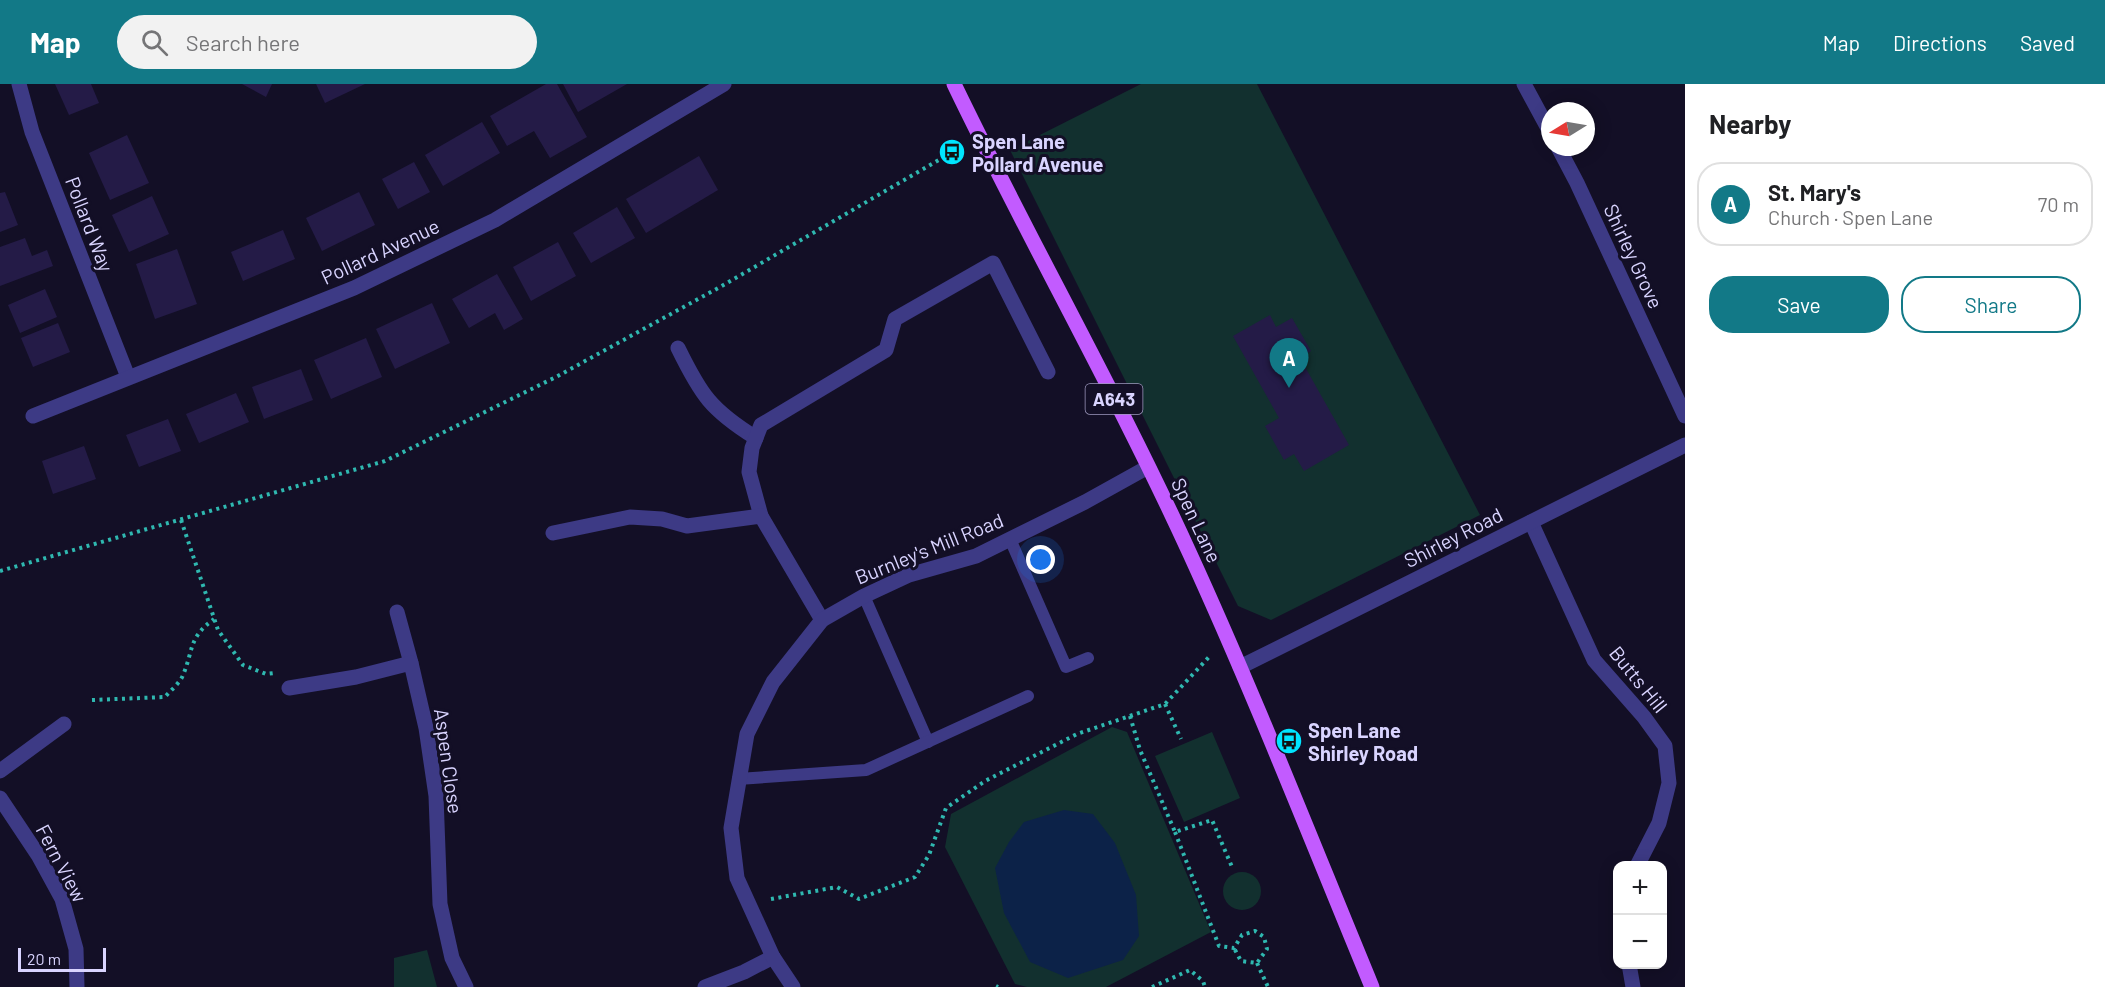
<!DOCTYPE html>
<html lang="en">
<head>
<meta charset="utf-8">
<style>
	body { margin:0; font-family:Barlow,sans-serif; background:#f2f2f2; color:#202124 }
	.controls { position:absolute; right:18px; bottom:18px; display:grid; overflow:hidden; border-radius:12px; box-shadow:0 3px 15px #0003 }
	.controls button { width:54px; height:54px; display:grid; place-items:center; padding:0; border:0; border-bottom:2px solid #e0e0e0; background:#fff; color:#202124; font:30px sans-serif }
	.compass { position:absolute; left:1541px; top:18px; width:54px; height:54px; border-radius:50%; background:#fff; box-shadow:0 3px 15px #0003; rotate:259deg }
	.scale { position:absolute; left:18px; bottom:15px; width:88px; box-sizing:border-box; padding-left:6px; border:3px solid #d9d4ff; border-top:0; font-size:16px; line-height:21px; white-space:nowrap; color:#d9d4ff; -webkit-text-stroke:4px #130f26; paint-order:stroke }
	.you { position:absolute; left:1041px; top:476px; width:21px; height:21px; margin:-15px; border:4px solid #fff; border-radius:50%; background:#1a73e8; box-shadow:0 0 0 9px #1a73e833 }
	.badge { display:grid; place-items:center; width:39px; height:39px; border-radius:50%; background:#127987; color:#fff; font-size:20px; font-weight:700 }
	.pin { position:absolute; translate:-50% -50px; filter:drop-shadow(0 2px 3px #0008) }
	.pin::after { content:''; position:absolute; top:32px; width:21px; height:18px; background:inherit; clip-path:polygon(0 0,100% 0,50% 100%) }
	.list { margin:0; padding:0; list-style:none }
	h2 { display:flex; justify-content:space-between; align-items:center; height:78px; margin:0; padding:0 24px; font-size:26px }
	h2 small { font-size:20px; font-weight:400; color:#757577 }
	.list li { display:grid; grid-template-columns:39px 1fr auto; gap:18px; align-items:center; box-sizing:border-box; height:84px; margin:0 12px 12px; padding:0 12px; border:2px solid #e0e0e0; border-radius:24px }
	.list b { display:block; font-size:22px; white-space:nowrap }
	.list p { margin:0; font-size:20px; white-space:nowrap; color:#757577 }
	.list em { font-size:20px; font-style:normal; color:#757577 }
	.actions { display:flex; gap:12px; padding:18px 24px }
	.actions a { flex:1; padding:14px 0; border:2px solid #127987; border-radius:24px; text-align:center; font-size:21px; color:#127987 }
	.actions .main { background:#127987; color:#fff }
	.icon { flex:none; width:33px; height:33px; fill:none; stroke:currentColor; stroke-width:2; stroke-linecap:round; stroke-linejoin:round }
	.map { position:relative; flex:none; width:1685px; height:903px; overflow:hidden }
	header { display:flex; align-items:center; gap:36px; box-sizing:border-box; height:84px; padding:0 30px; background:#127987; color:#fff }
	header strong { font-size:28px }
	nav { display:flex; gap:33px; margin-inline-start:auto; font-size:21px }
	.search { width:420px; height:54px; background:#f2f2f2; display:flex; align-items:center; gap:15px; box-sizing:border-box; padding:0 21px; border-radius:33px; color:#757577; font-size:22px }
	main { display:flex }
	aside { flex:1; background:#fff }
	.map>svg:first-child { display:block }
	.green { fill:#12302f }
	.water { fill:#0c2248 }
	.building { fill:#241b47 }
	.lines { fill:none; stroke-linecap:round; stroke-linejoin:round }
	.path { stroke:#2fb8b0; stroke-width:4; stroke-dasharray:3 4.5; stroke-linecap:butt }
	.lane { stroke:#3d3a85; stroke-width:12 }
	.street { stroke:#3d3a85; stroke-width:15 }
	.primary { stroke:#c25bff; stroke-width:15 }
	.labels { text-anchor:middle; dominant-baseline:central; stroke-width:6; stroke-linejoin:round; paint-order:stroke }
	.shield { fill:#130f26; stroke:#9e99be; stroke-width:1.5 }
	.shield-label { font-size:18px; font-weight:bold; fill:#d9d4ff }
	.poi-label { font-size:20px; font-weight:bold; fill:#d9d4ff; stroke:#130f26; text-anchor:start }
	.street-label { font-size:20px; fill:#d9d4ff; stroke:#130f26 }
</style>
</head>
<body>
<header>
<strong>Map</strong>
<div class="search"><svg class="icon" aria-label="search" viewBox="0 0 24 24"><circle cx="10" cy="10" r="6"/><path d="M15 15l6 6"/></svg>Search here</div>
<nav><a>Map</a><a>Directions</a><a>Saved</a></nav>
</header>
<main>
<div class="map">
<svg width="1685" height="903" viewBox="0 0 1685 903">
	<rect width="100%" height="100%" fill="#130f26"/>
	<!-- green -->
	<g class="green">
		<path d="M1141 0H1257L1480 431 1271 536 1238 522 1010 66Z"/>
		<path d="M1112 643 1127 648 1211 848 1106 903H1027L1015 900 945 763 951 730Z"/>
		<path d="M1212 648 1240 714 1184 738 1155 672Z"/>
		<circle cx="1242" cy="807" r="19"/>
		<path d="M427 866 437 903H394V874Z"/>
	</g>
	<!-- water -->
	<path class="water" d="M1064 726 1093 730 1115 759 1136 811 1139 852 1123 876 1068 894 1030 878 1004 829 995 784 1009 758 1024 738Z"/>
	<!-- building -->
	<g class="building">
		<path d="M55 0H91L99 19 69 31Z"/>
		<path d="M242 0H272L266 13Z"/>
		<path d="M316 0H365L325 19Z"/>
		<path d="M546 0H557L587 53 550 74 534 47 507 62 490 32Z"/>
		<path d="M563 0H627L578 28Z"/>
		<path d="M482 38 500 69 443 102 425 71Z"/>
		<path d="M127 51 149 99 110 116 89 69Z"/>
		<path d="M699 72 718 106 646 149 626 115Z"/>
		<path d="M414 78 430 108 398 125 382 95Z"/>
		<path d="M5 108 18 141 0 148V109Z"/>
		<path d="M359 108 375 141 322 167 306 134Z"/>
		<path d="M152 112 169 150 129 168 112 131Z"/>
		<path d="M617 123 635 154 591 179 573 149Z"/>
		<path d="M283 146 295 175 243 197 231 168Z"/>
		<path d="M25 154 32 172 47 166 53 182 0 202V163Z"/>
		<path d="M558 158 576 192 531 217 513 183Z"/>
		<path d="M177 165 197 220 155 235 136 180Z"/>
		<path d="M497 190 523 235 504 246 495 229 469 244 452 215Z"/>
		<path d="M45 205 57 233 20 249 8 221Z"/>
		<path d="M432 219 450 259 395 285 376 245Z"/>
		<path d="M1270 231 1276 243 1292 234 1311 267 1300 274 1349 361 1304 387 1294 370 1284 376 1265 342 1279 334 1233 252Z"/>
		<path d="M58 239 70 268 33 283 21 254Z"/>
		<path d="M366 254 382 293 331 315 314 276Z"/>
		<path d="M301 285 313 316 264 335 252 303Z"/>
		<path d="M236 309 249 338 199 359 186 330Z"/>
		<path d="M168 335 181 367 139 383 126 351Z"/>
		<path d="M84 362 96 395 53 410 42 377Z"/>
	</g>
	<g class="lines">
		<!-- path -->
		<g class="path">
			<path d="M181 436 218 546 243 581 266 590 274 589"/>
			<path d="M0 487 385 377 556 293 720 203 961 63"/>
			<path d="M92 616 165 613C170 607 180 599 183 591 194 565 188 554 214 535"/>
			<path d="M1165 620 1181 655"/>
			<path d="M1130 632 1140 666 1175 748 1212 736 1232 783"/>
			<path d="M1175 748 1219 862 1234 864 1242 851 1255 847 1264 853 1267 865 1257 879 1241 877 1234 864"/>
			<path d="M771 815 837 803 859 815 915 793 929 771 946 724 985 697 1077 650 1165 620 1210 572"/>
			<path d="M1257 879 1268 903"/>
			<path d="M996 902 998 903"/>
			<path d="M1152 903 1190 886 1203 897 1205 903"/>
		</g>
		<!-- lane -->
		<g class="lane">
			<path d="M1010 455 1066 583 1088 574"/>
			<path d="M864 512 928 658"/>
			<path d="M738 695 866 686 1028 612"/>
		</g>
		<!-- street -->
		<g class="street">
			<path d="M19 0 32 48 128 293"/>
			<path d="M1524 0 1550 48"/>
			<path d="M1558 63 1577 99 1685 332"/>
			<path d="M678 264C701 311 711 326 756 354"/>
			<path d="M33 332 354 204 495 136 724 0"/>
			<path d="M761 432 749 388 752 364 761 341 886 266 895 235 993 179 1048 288"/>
			<path d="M1531 438 1594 576 1644 633 1665 662 1669 699 1659 739 1637 782"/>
			<path d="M553 449 630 433 662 435 687 442 761 432 822 536"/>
			<path d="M397 528 411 579"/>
			<path d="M1240 583 1685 361"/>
			<path d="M289 604 356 593 411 579 426 644 436 712 440 820 452 874 466 903"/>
			<path d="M0 687 64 640"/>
			<path d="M0 714 38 771 62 815 76 865 77 903"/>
			<path d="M1629 880 1633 903"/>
			<path d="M705 903 744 888 773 873"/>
			<path d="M793 903 773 873 737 794 731 744 747 650 773 598 822 536 864 512 909 491 976 472 1085 418 1148 383"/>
		</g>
		<!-- primary -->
		<path class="primary" d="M954 0C1030 158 1117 310 1190 470 1255 612 1312 758 1372 903"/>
	</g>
	<!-- icons -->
	<defs>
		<symbol id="bus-disc" viewBox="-11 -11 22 22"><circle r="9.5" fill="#00e5ff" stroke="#130f26"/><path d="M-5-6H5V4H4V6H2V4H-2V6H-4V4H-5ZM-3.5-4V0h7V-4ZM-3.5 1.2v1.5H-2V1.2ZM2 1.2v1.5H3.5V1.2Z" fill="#111"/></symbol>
	</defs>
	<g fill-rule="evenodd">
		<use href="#bus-disc" x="937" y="53" width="30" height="30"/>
		<use href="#bus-disc" x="1274" y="642" width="30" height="30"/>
	</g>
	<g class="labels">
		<!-- shield labels -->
		<rect class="shield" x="1085.5" y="300" width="57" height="30" rx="4.5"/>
		<g class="shield-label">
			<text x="1114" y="315">A643</text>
		</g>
		<!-- poi labels -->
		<g class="poi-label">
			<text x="972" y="57">Spen Lane<tspan x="972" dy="23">Pollard Avenue</tspan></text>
			<text x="1308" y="646">Spen Lane<tspan x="1308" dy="23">Shirley Road</tspan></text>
		</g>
		<!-- street labels -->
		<g class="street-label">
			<text transform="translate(90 140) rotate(69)">Pollard Way</text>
			<text transform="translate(380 167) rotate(-25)">Pollard Avenue</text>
			<text transform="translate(1634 172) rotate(65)">Shirley Grove</text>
			<text transform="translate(1197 436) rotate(65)">Spen Lane</text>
			<text transform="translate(1453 453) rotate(-27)">Shirley Road</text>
			<text transform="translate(929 464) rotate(-22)">Burnley's Mill Road</text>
			<text transform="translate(1639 595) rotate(51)">Butts Hill</text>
			<text transform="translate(449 677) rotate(82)">Aspen Close</text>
			<text transform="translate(62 779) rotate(62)">Fern View</text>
		</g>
	</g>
</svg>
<div class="controls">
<button>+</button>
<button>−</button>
</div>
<svg class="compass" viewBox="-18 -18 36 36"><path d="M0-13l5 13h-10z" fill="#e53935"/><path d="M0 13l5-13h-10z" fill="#757577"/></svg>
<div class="scale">20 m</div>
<div class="you"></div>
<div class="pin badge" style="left:1289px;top:304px">A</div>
</div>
<aside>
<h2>Nearby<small></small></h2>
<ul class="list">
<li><span class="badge">A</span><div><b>St. Mary's</b><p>Church · Spen Lane</p></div><em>70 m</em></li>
</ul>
<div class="actions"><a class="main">Save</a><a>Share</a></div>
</aside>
</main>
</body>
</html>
